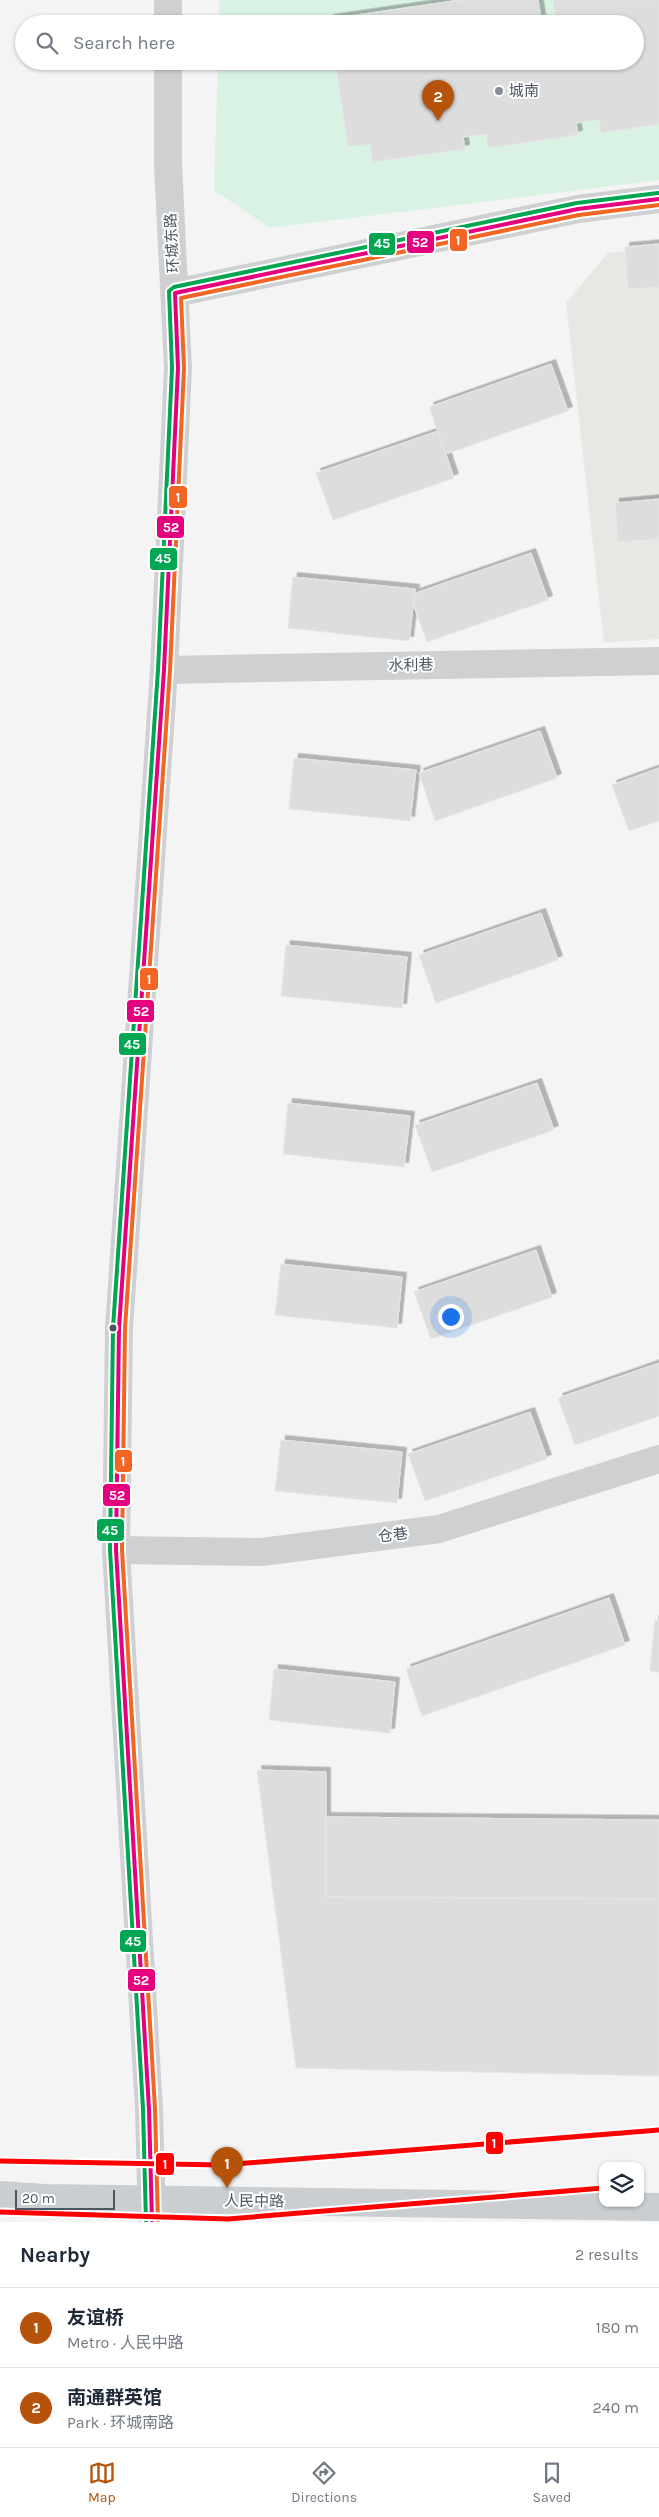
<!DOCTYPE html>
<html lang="en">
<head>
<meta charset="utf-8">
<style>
	body { margin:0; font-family:Karla,"Noto Sans SC",sans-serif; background:#f6f6f7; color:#1f2937 }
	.controls { position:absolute; right:15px; bottom:15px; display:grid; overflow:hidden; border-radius:10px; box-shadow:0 1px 4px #0004 }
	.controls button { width:45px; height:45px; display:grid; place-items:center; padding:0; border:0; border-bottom:1px solid #e0e1e3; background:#fff; color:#1f2937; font:25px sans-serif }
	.scale { position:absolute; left:15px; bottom:12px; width:100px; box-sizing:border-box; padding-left:5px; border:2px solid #4a5661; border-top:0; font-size:14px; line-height:18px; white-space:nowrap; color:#4a5661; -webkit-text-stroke:4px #fff; paint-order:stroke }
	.you { position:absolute; left:450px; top:1316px; width:18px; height:18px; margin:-12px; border:4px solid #fff; border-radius:50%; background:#1a73e8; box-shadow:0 0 0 8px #1a73e833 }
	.badge { display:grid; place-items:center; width:32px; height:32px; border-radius:50%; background:#b45309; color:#fff; font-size:16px; font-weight:700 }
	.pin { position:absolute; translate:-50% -41px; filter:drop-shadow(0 1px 2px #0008) }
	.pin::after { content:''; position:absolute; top:26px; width:18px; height:15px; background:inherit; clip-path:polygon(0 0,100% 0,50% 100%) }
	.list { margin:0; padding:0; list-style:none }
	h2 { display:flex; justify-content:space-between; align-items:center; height:65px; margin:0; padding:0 20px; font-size:21px }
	h2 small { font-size:16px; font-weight:400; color:#747a83 }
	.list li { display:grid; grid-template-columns:32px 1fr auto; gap:15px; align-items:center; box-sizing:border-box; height:80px; padding:0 20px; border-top:1px solid #e0e1e3 }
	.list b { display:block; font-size:19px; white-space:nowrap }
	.list p { margin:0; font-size:16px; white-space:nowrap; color:#747a83 }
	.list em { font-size:16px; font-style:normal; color:#747a83 }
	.icon { flex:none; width:28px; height:28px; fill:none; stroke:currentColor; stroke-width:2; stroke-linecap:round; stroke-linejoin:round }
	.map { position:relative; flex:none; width:659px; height:2222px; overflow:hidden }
	.search { position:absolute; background:#fff; box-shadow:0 1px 4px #0004; left:15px; right:15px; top:15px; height:55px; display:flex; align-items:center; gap:12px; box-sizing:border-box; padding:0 18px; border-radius:28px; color:#747a83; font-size:19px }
	.sheet { height:225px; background:#fff }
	nav { display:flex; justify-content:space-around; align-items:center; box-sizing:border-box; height:70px; border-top:1px solid #e0e1e3; background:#fff; font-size:14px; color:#747a83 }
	nav a { display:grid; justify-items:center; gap:2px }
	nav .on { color:#b45309 }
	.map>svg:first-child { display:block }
	.commercial { fill:#e8e7e3 }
	.green { fill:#d9f2e3 }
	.building { fill:#ddddde; stroke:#e5e6e7; filter:url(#shadow) }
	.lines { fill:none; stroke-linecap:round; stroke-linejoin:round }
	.minor { stroke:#ced0d2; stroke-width:28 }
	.major { stroke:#caced1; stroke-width:28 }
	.bus-1-casing { stroke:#fff; stroke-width:8 }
	.bus-2-casing { stroke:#fff; stroke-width:8 }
	.bus-3-casing { stroke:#fff; stroke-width:8 }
	.bus-1 { stroke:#e5007d; stroke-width:4 }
	.bus-2 { stroke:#f26522; stroke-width:4 }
	.bus-3 { stroke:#00a651; stroke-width:4 }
	.metro-1-casing { stroke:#fff; stroke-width:9 }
	.metro-1 { stroke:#f00; stroke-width:5 }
	.poi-dot { fill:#868d94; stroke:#fff; stroke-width:2 }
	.bus-dot { fill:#4a5661; stroke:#fff; stroke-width:2 }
	.labels { text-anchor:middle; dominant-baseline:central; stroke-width:4; stroke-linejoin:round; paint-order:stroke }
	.poi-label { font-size:15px; fill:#4a5661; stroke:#fff; text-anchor:start }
	.street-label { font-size:15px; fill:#4a5661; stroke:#fff }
	.line-badge { stroke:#fff; stroke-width:2 }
	.badge-label { font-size:14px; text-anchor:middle; font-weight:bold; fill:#fff }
</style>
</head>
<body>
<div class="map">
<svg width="659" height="2222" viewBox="0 0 659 2222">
	<defs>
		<filter id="shadow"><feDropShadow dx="4.5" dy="-4.5" stdDeviation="0" flood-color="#0004"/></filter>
	</defs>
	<rect width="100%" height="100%" fill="#f4f4f4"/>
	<!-- commercial -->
	<path class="commercial" d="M659 247V639L604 643 566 303 608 253Z"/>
	<!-- green -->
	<path class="green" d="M219 0H659V180L270 228 214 190 218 61H635V24H219Z"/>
	<!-- building -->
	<g class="building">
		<path d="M460 0H538L542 24H330L329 19Z"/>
		<path d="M553 0H659V124L601 133 599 120 576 123 578 135 488 148 486 134 463 137 465 149 373 162 370 144 348 147 335 61H635V24H554L556 23Z"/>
		<path d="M659 244V287L628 289 625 247Z"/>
		<path d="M551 364 568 411 446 454 429 407Z"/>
		<path d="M438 431 454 478 333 520 316 473Z"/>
		<path d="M659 499V539L618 542 615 503Z"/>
		<path d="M531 553 548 600 427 642 410 595Z"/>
		<path d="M293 577 415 589 409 641 288 628Z"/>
		<path d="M540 731 557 778 435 821 419 773Z"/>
		<path d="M294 758 416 770 410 821 289 809Z"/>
		<path d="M659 768V821L629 831 612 785Z"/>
		<path d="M541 913 558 960 436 1003 419 955Z"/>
		<path d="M286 945 407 957 402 1008 281 996Z"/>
		<path d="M537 1083 554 1130 432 1172 415 1125Z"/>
		<path d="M288 1103 410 1116 404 1167 283 1154Z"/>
		<path d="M536 1250 552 1297 431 1339 414 1292Z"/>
		<path d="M281 1264 402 1277 397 1328 275 1315Z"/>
		<path d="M659 1363V1416L575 1445 558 1398Z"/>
		<path d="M530 1412 547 1459 425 1501 408 1454Z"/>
		<path d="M281 1440 402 1452 397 1503 275 1491Z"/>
		<path d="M609 1598 625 1645 422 1716 406 1669Z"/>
		<path d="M655 1620 659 1621V1672L650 1671Z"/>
		<path d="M274 1669 395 1682 390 1733 269 1720Z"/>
		<path d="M257 1770 326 1772V1897L659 1899V2076L296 2068Z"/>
		<path d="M326 1817 659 1820V1899L326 1897Z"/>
	</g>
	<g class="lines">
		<!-- minor -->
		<g class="minor">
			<path d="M168 24V0"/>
			<path d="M175 293 578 209 659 199"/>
			<path d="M164 670 659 661"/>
			<path d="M116 1550 262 1552 439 1529 659 1459"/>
			<path d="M152 2222 149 2109 116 1550 119 1328 164 670 178 368 168 164V61"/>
		</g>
		<!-- major -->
		<path class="major" d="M0 2195 45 2198 659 2207"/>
		<defs>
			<path id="bus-1" d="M152 2222 149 2109 116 1550 119 1328 164 670 178 368 175 293 578 209 659 199"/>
			<path id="bus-2" d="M158 2222 155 2109 122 1550 125 1328 170 670 184 368 181 298 579 215 659 205"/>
			<path id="bus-3" d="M146 2222 143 2109 110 1550 113 1328 158 670 172 368 169 291 174 287 577 203 658 193"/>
		</defs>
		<!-- bus-1 casing -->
		<use href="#bus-1" class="bus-1-casing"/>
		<!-- bus-2 casing -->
		<use href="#bus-2" class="bus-2-casing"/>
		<!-- bus-3 casing -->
		<use href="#bus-3" class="bus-3-casing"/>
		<!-- bus-1 -->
		<use href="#bus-1" class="bus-1"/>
		<!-- bus-2 -->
		<use href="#bus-2" class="bus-2"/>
		<!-- bus-3 -->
		<use href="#bus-3" class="bus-3"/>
		<defs>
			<g id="metro-1">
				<path d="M0 2161 223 2165 659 2130"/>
				<path d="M0 2212 228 2219 603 2188"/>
			</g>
		</defs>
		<!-- metro-1 casing -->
		<use href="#metro-1" class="metro-1-casing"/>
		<!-- metro-1 -->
		<use href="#metro-1" class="metro-1"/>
	</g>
	<!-- markers -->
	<circle class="poi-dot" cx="499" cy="91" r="5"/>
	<circle class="bus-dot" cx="113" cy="1328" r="4.5"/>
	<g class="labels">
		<!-- poi labels -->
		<g class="poi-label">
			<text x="509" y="91">城南</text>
		</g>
		<!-- street labels -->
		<g class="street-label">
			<text transform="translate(172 243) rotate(-93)">环城东路</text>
			<text transform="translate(411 665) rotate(-1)">水利巷</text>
			<text transform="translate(393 1535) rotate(-8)">仓巷</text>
			<text transform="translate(254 2201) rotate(1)">人民中路</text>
		</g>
	</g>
	<g class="line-badge">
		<rect x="449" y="228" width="19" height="24" rx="5" fill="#f26522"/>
		<rect x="406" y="230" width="29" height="24" rx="5" fill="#e5007d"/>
		<rect x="368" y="232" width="28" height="24" rx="5" fill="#00a651"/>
		<rect x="168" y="485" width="20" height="24" rx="5" fill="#f26522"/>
		<rect x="156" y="515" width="29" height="24" rx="5" fill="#e5007d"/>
		<rect x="149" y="547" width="29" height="24" rx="5" fill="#00a651"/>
		<rect x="139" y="967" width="20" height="24" rx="5" fill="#f26522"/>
		<rect x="126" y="999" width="29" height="24" rx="5" fill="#e5007d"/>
		<rect x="118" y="1032" width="29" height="24" rx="5" fill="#00a651"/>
		<rect x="114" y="1449" width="19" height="24" rx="5" fill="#f26522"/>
		<rect x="102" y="1483" width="29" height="24" rx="5" fill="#e5007d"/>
		<rect x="96" y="1518" width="29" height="24" rx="5" fill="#00a651"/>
		<rect x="119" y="1929" width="28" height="24" rx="5" fill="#00a651"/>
		<rect x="127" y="1968" width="29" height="24" rx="5" fill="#e5007d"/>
		<rect x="485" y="2131" width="19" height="24" rx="5" fill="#f00"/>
		<rect x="155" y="2152" width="20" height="24" rx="5" fill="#f00"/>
	</g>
	<g class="badge-label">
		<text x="458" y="245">1</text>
		<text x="420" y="247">52</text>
		<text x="382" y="248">45</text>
		<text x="178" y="502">1</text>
		<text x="171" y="532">52</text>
		<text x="163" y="563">45</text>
		<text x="149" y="984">1</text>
		<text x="141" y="1016">52</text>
		<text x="132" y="1049">45</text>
		<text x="123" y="1466">1</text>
		<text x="117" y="1500">52</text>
		<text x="110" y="1535">45</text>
		<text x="133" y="1946">45</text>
		<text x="141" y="1985">52</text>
		<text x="494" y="2148">1</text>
		<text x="165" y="2169">1</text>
	</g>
</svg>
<div class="controls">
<button><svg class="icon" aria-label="layers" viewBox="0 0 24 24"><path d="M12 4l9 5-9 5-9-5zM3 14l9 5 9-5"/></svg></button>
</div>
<div class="scale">20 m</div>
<div class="you"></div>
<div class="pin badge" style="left:227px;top:2188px">1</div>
<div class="pin badge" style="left:438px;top:121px">2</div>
<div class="search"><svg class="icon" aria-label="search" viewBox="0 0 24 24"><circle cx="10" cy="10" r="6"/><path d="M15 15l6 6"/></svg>Search here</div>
</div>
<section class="sheet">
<h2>Nearby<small>2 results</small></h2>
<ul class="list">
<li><span class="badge">1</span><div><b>友谊桥</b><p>Metro · 人民中路</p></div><em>180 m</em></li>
<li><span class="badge">2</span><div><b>南通群英馆</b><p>Park · 环城南路</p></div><em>240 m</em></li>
</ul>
</section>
<nav>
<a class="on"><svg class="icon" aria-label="map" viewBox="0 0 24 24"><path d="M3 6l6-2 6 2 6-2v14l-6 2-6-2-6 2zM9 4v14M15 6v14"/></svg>Map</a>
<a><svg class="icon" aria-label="directions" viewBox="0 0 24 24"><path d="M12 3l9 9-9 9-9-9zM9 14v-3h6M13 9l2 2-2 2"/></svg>Directions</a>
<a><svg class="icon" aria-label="saved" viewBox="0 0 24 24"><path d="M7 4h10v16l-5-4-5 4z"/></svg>Saved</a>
</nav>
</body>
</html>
